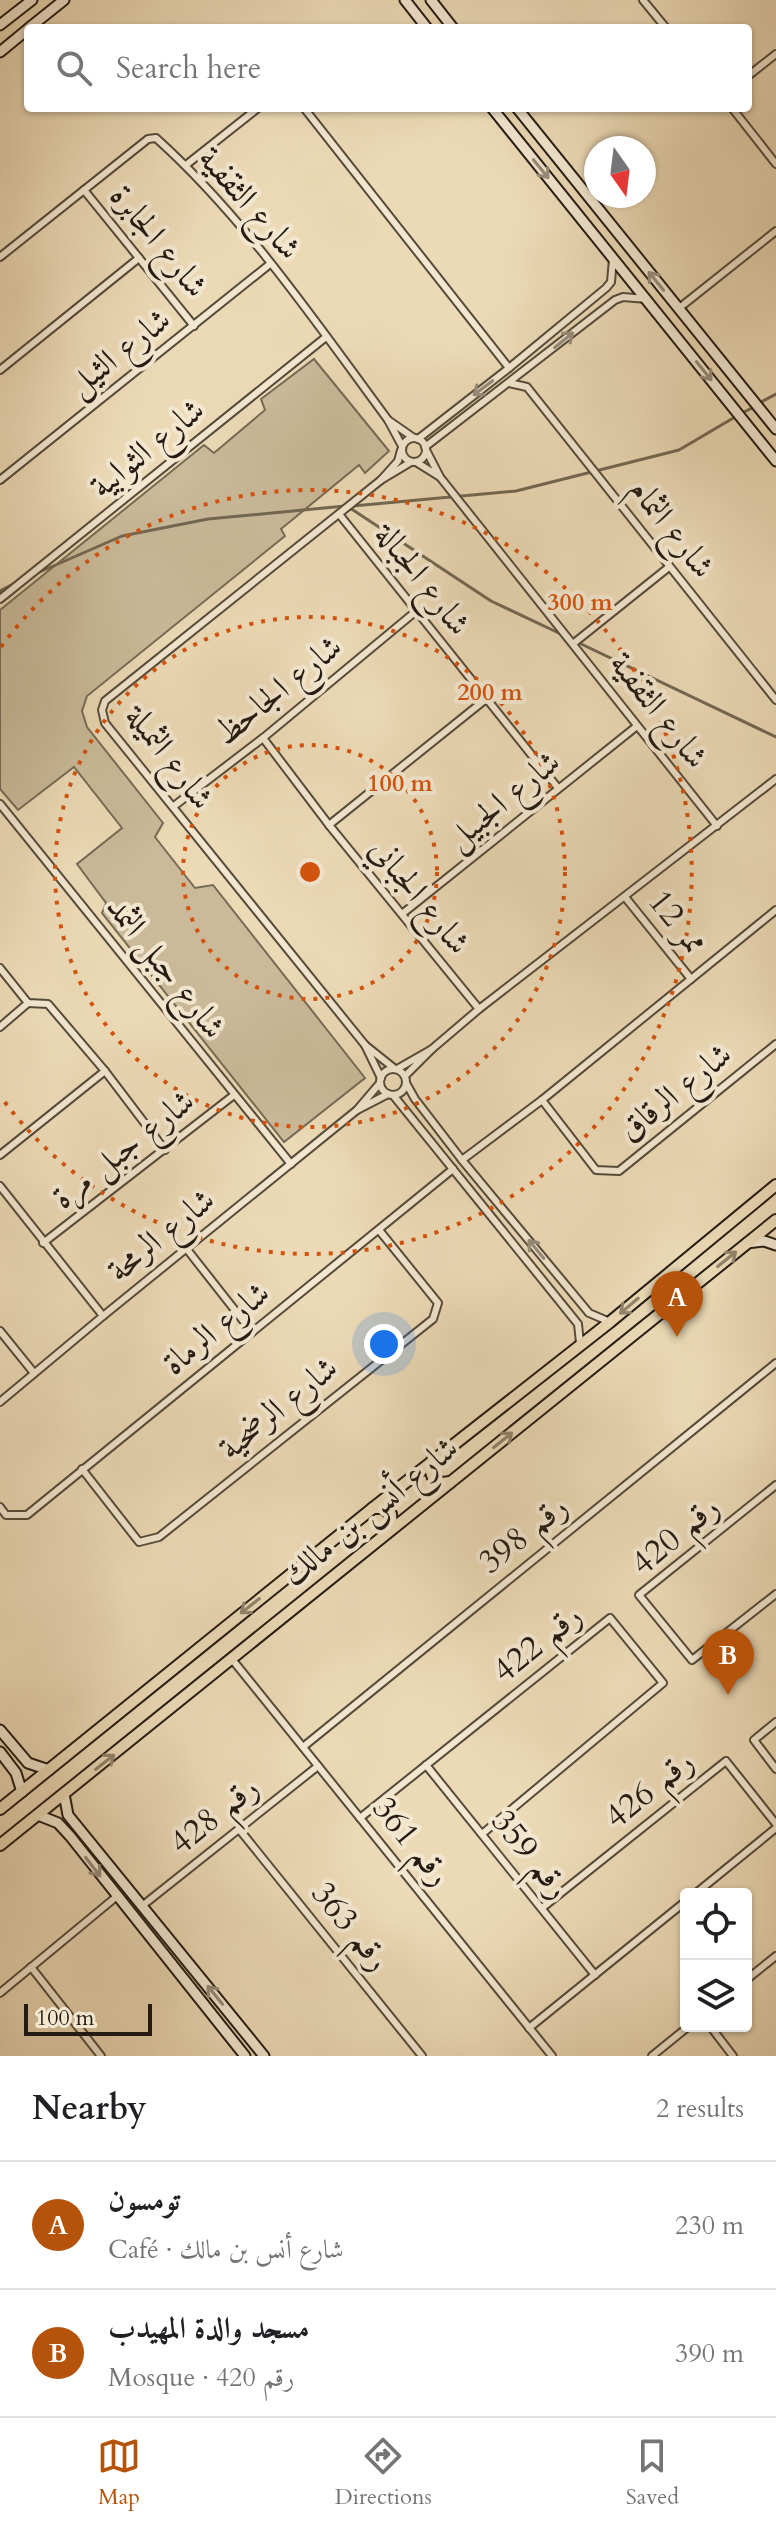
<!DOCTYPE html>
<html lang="en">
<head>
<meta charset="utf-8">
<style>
	body { margin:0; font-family:Cardo,Amiri,serif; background:#f2f2f2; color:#202124 }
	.controls { position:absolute; right:24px; bottom:24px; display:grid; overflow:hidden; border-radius:8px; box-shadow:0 2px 6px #0004 }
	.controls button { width:72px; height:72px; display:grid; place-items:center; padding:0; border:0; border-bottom:2px solid #e0e0e0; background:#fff; color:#202124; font:40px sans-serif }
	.compass { position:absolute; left:584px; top:136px; width:72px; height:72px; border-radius:50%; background:#fff; box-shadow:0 2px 6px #0004; rotate:166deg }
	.scale { position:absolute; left:24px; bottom:20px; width:128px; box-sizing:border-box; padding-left:8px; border:4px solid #241b12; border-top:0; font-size:22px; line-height:28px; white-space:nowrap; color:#241b12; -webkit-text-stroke:6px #f3e7d0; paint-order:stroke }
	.you { position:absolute; left:384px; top:1344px; width:28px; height:28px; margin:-20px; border:6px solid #fff; border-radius:50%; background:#1a73e8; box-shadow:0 0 0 12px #1a73e833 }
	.badge { display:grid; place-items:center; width:52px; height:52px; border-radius:50%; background:#b45309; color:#fff; font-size:26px; font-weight:700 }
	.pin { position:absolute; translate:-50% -66px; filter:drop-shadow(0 2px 4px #0008) }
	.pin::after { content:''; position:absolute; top:42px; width:28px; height:24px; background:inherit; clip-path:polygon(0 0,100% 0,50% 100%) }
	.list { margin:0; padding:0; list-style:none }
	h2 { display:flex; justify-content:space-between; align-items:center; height:104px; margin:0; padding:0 32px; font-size:34px }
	h2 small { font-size:26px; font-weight:400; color:#757577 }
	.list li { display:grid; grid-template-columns:52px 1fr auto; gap:24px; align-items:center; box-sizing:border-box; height:128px; padding:0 32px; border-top:2px solid #e0e0e0 }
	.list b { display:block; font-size:30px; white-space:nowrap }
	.list p { margin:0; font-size:26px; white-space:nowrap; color:#757577 }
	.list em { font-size:26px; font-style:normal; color:#757577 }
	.icon { flex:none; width:44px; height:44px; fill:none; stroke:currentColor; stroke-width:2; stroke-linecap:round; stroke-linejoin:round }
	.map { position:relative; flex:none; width:776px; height:2056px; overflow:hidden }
	.search { position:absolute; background:#fff; box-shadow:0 2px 6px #0004; left:24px; right:24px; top:24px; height:88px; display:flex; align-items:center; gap:20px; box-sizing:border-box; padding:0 28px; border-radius:8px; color:#757577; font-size:30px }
	.sheet { height:360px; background:#fff }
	nav { display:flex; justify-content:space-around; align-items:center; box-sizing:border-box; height:112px; border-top:2px solid #e0e0e0; background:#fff; font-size:22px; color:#757577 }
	nav a { display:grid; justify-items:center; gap:4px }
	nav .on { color:#b45309 }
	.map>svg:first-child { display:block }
	.green { fill:#caba9a; stroke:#776a56; stroke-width:2 }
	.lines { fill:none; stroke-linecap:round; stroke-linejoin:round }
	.stream { stroke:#736753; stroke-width:3 }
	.street-casing { stroke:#564b3b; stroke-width:10 }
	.secondary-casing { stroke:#241b12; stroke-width:13 }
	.primary-casing { stroke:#241b12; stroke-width:14 }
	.street { stroke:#f3e7d0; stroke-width:6 }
	.secondary { stroke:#f3e7d0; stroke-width:9 }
	.primary { stroke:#ecdab6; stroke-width:10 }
	.oneway { stroke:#968b7a }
	.oneway2 { stroke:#92846c }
	.ring { fill:none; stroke:#d4530d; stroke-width:4; stroke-dasharray:4 8 }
	.labels { text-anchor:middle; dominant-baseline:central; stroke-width:8; stroke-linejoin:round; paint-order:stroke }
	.street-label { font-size:34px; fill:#241b12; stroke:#f3e7d0 }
	.centre { fill:#d4530d; stroke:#f3e7d0; stroke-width:4 }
	.ring-label { font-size:24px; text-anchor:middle; font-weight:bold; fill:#d4530d; stroke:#f3e7d0; stroke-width:8; stroke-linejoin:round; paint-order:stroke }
</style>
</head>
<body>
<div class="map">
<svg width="776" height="2056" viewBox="0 0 776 2056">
	<rect width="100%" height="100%" fill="#ecdab6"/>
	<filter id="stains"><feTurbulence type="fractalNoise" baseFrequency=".0025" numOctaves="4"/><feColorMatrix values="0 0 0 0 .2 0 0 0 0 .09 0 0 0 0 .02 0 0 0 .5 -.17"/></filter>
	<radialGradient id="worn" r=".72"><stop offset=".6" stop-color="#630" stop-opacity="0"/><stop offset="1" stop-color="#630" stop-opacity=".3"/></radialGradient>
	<!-- green -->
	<path class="green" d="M314 359 389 451 365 473 359 465 281 529 285 536 87 696 82 711 87 727 163 823 155 837 195 888 213 885 365 1078 284 1142 102 913 106 903 77 864 122 828 74 767 18 810 0 789V610L204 445 214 453 265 410 261 399Z"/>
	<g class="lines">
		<!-- stream -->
		<g class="stream">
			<path d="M761 402 776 394"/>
			<path d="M744 412 752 408"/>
			<path d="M347 506 491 601 563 635"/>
			<path d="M353 506 516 491 679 450 735 417"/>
			<path d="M35 574 122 536 208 519 345 506"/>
			<path d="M0 591 17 582"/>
			<path d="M577 642 776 737"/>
		</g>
		<defs>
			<g id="street">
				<path d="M643 0 666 28"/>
				<path d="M748 76 776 54"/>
				<path d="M304 108 509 368"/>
				<path d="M732 108 776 164"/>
				<path d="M186 165 258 108"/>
				<path d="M84 190 194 326"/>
				<path d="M0 257 148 139 156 138C245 218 317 324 388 420"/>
				<path d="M678 309 776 231"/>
				<path d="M0 370 139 258"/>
				<path d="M509 383 527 387 776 700"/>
				<circle cx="414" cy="450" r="12"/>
				<path d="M418 439 509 368 606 288 611 282 613 259"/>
				<path d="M402 446 388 420 414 438"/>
				<path d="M425 447 615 300 623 297 647 299"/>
				<path d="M401 450 398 461 381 480 411 462"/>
				<path d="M416 462 440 477 426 450"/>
				<path d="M440 477 717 826"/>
				<path d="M0 480 270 264"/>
				<path d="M339 514 558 788"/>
				<path d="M0 599 326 337"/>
				<path d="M574 643 669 567"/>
				<path d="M263 738 329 825 479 1009"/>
				<path d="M0 804 291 1164"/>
				<path d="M174 806 263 738 415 612"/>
				<path d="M329 825 486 699"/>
				<path d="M625 897 691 979"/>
				<path d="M402 914 637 726"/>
				<path d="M0 968 28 1003 48 1004 105 1071 165 1150"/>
				<path d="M0 1027 28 1003"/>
				<path d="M365 1045 105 723 102 710 105 701 381 480"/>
				<path d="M432 1049 479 1009 776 779"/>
				<circle cx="393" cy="1082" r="13"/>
				<path d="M397 1069 432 1049 405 1076"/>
				<path d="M381 1078 365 1045 395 1069"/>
				<path d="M380 1083 357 1110 388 1094"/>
				<path d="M406 1083 415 1099 462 1160 589 1313 610 1322"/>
				<path d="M393 1095 578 1324 580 1343"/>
				<path d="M542 1100 596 1170 619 1171 776 1044"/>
				<path d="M0 1155 105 1071"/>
				<path d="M462 1160 542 1100 776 910"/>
				<path d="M0 1186 103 1316"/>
				<path d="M43 1243 234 1095"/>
				<path d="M186 1248 252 1332"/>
				<path d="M0 1331 34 1373"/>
				<path d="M0 1402 103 1316 357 1110"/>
				<path d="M82 1469 139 1542 159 1537 433 1319 438 1303 379 1230"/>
				<path d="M776 1485 639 1595 692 1660 776 1594"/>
				<path d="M0 1507 6 1515H27L453 1169"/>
				<path d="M231 1658 552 2056"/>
				<path d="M776 1722 754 1740 776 1769"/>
				<path d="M303 1747 776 1363"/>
				<path d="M426 1765 595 1975"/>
				<path d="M360 1818 610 1618 663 1683 482 1834"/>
				<path d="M239 1829 422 2056"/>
				<path d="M695 1894 776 1828"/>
				<path d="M142 1906 318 1766"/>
				<path d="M542 1908 726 1761 776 1824"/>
				<path d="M31 1967 101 2056"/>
				<path d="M746 1980 776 1956"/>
				<path d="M0 1993 116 1897"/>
				<path d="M710 2026 733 2056"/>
				<path d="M529 2028 686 1901"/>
				<path d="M652 2056 689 2026"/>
			</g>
			<g id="secondary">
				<path d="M405 0 427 28"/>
				<path d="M431 0 453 28"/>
				<path d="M0 25 32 0"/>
				<path d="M29 28 64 0"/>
				<path d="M0 52 28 29"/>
				<path d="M492 108 776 461"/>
				<path d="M517 108 776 429"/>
				<path d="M747 1243 764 1241 776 1245"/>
				<path d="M0 1730 28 1763 49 1770"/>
				<path d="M0 1752 16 1773 22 1792"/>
				<path d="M64 1794 68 1815 264 2056"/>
				<path d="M38 1815 58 1823 70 1836 245 2056"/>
			</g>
			<g id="primary">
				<path d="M432 1461 430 1469 433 1478 442 1483 450 1482"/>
				<path d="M373 1508H382L391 1514 392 1528"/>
				<path d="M0 1809 373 1508 610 1322 776 1185"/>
				<path d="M0 1845 776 1220"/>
			</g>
		</defs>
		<!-- street casing -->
		<use href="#street" class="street-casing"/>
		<!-- secondary casing -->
		<use href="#secondary" class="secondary-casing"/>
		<!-- primary casing -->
		<use href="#primary" class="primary-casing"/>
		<!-- street -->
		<use href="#street" class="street"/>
		<!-- secondary -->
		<use href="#secondary" class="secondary"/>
		<!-- primary -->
		<use href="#primary" class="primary"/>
	</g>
	<!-- one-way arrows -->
	<defs><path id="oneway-shaft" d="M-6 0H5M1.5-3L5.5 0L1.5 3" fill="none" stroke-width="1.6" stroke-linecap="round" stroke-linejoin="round" transform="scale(2)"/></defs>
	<g class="oneway">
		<use href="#oneway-shaft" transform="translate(541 169) rotate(51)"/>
		<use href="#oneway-shaft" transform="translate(656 281) rotate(-129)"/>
		<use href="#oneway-shaft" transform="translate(564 340) rotate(-39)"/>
		<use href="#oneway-shaft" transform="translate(704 371) rotate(51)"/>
		<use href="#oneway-shaft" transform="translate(483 388) rotate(143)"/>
		<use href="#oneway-shaft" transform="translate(536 1249) rotate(-130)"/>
		<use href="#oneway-shaft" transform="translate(93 1867) rotate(52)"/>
		<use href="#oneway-shaft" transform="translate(215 1995) rotate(-129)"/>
	</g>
	<g class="oneway2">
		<use href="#oneway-shaft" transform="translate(727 1259) rotate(-39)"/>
		<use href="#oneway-shaft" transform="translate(629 1306) rotate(140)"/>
		<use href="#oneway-shaft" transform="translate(503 1440) rotate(-39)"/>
		<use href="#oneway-shaft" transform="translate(250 1606) rotate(142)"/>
		<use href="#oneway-shaft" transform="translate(105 1762) rotate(-38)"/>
	</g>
	<!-- distance rings -->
	<g class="ring">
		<circle cx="310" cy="872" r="127"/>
		<circle cx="310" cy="872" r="255"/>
		<path d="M1 647A382 382 0 1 1 1 1097"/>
	</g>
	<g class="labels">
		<!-- street labels -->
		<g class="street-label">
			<text transform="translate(250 203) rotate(49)">شارع الثقفية</text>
			<text transform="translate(159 241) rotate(51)">شارع الجابرة</text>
			<text transform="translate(119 352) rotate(-38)">شارع الثيل</text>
			<text transform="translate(147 448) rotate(-39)">شارع الثوابية</text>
			<text transform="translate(672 528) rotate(52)">شارع الثمام</text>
			<text transform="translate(423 579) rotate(52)">شارع الجبالة</text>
			<text transform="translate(278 690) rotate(-39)">شارع الجاحظ</text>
			<text transform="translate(659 710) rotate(52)">شارع الثقفية</text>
			<text transform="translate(170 757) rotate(53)">شارع الثميلة</text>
			<text transform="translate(503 800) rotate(-39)">شارع الجبيل</text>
			<text transform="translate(420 896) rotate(51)">شارع الجباني</text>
			<text transform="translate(678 922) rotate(51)">ممر 12</text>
			<text transform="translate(166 967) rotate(52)">شارع جبل الثمد</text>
			<text transform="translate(675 1092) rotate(-39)">شارع الرقاق</text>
			<text transform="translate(123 1149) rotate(-38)">شارع جبل مرة</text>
			<text transform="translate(161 1235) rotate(-39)">شارع الرمحة</text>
			<text transform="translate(216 1328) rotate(-39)">شارع الرماة</text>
			<text transform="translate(278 1408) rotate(-39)">شارع الرضحية</text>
			<text transform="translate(370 1511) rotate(-39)">شارع أنس بن مالك</text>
			<text transform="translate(523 1534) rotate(-39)">رقم 398</text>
			<text transform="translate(675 1535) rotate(-40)">رقم 420</text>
			<text transform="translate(537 1643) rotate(-39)">رقم 422</text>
			<text transform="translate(649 1789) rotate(-39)">رقم 426</text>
			<text transform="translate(214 1815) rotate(-39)">رقم 428</text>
			<text transform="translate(412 1841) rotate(51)">رقم 361</text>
			<text transform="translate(531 1854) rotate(51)">رقم 359</text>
			<text transform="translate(351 1926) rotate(51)">رقم 363</text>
		</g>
	</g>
	<circle cx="310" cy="872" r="12" class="centre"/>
	<g class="ring-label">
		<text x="580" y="610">300 m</text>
		<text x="490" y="700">200 m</text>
		<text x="400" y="791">100 m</text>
	</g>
	<rect width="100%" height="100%" filter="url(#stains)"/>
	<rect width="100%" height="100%" fill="url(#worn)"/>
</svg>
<div class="controls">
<button><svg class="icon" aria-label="locate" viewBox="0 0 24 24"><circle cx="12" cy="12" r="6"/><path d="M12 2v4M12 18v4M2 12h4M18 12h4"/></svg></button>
<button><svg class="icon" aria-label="layers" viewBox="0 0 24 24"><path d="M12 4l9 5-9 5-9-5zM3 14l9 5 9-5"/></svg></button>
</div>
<svg class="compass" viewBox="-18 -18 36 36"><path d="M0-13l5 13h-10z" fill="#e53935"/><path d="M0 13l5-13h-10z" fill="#757577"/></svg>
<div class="scale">100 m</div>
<div class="you"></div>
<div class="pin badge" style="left:677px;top:1337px">A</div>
<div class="pin badge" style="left:728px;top:1695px">B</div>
<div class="search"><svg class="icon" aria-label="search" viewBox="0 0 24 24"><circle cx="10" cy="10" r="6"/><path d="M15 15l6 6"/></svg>Search here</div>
</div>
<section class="sheet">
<h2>Nearby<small>2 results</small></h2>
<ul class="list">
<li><span class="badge">A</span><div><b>تومسون</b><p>Café · شارع أنس بن مالك</p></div><em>230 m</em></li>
<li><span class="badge">B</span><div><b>مسجد والدة المهيدب</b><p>Mosque · رقم 420</p></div><em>390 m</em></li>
</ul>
</section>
<nav>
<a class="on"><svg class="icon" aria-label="map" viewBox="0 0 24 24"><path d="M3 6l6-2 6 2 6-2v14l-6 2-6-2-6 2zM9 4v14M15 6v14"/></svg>Map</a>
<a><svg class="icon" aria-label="directions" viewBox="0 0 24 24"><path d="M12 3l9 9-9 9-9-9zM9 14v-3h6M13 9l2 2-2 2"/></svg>Directions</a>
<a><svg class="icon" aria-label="saved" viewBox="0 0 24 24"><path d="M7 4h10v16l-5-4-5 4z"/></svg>Saved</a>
</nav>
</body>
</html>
